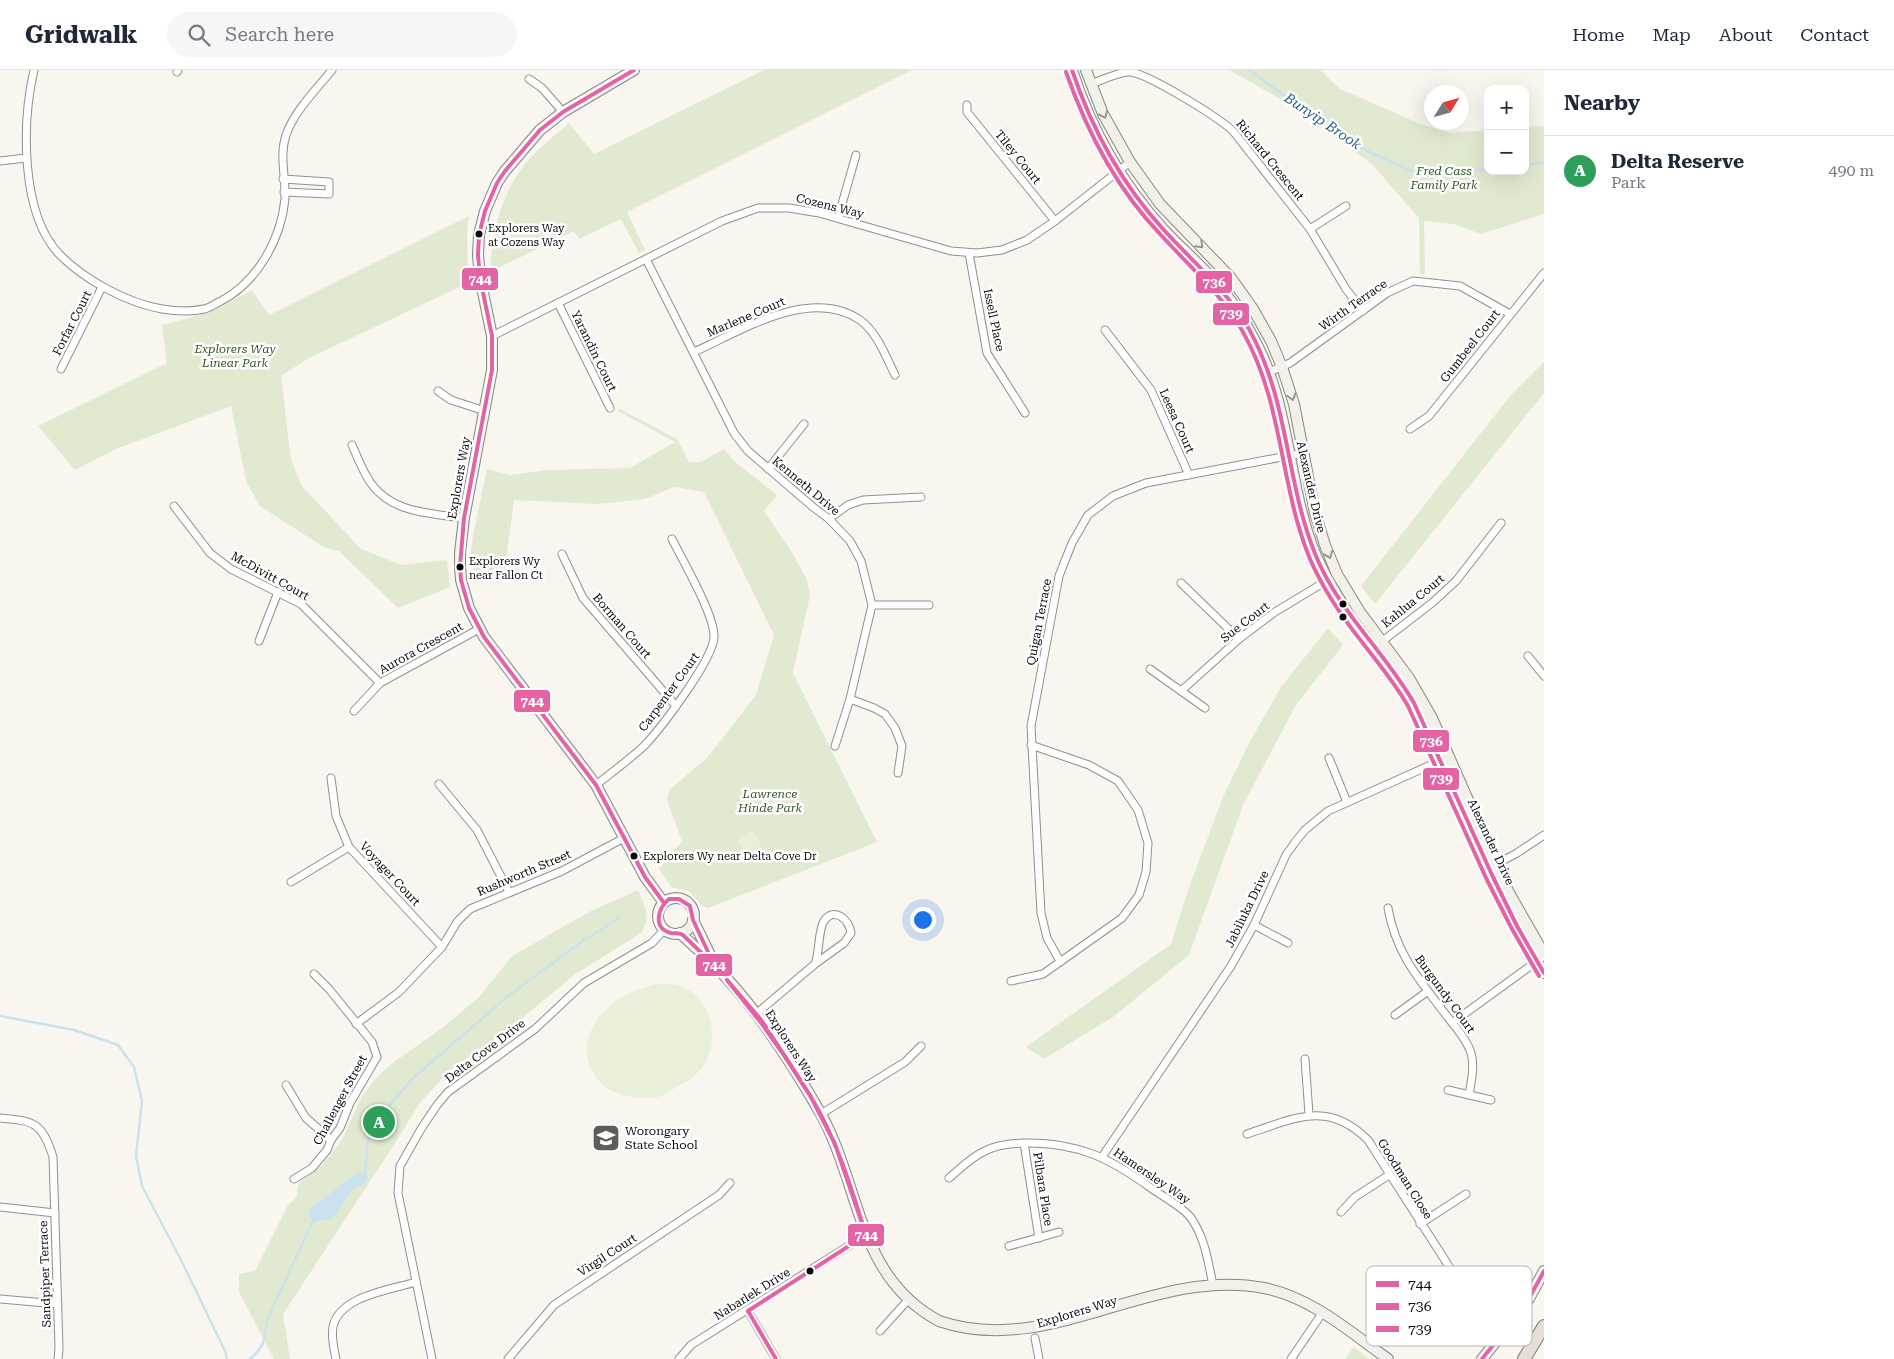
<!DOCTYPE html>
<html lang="en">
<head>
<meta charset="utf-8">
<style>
	body { margin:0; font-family:"Roboto Serif",serif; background:#f6f6f7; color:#1f2937 }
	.controls { position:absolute; right:15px; top:15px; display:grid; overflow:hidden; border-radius:10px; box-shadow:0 5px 20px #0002 }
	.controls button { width:45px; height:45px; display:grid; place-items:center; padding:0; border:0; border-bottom:1px solid #e0e1e3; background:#fff; color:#1f2937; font:25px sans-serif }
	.compass { position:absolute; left:1424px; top:15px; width:45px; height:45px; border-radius:50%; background:#fff; box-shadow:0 5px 20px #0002; rotate:53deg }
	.you { position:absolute; left:922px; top:849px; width:18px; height:18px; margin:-12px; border:4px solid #fff; border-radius:50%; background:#1a73e8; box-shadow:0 0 0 8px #1a73e833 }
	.badge { display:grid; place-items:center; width:32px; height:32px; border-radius:50%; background:#5d5d5a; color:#fff; font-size:16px; font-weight:700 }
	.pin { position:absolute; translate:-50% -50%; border:2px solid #fff; box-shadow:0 1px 5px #0006 }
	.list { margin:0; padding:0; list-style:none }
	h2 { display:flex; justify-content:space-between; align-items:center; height:65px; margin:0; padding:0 20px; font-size:21px }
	h2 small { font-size:16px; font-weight:400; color:#747a83 }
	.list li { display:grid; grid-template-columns:32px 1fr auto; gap:15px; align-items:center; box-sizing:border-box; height:70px; padding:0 20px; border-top:1px solid #e0e1e3 }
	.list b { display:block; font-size:19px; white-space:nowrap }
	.list p { margin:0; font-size:16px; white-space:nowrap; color:#747a83 }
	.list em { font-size:16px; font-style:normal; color:#747a83 }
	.icon { flex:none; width:28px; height:28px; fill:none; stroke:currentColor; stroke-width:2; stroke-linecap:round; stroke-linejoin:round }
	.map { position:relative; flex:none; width:1544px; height:1289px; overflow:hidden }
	header { display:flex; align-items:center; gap:30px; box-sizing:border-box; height:70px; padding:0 25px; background:#fff; border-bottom:1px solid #e0e1e3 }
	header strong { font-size:24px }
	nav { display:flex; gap:28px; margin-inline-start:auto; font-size:18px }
	.search { width:350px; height:45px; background:#f6f6f7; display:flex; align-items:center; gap:12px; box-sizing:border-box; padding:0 18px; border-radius:28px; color:#747a83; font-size:19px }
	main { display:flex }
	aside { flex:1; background:#fff }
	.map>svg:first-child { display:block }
	.green { fill:#e1ead1 }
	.pitch { fill:#eaefda }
	.water { fill:#cae2ed }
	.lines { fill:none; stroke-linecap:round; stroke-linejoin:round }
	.stream { stroke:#cae2ed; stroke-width:2.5 }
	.street-casing { stroke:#91908d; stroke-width:9 }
	.secondary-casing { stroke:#888783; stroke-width:12 }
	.highway-casing { stroke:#7e7e7a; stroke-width:14 }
	.street { stroke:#fefefc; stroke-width:7 }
	.secondary { stroke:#f2f1e9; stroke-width:10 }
	.highway { stroke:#e6ddd5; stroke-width:12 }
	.bus-1-casing { stroke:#fff; stroke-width:8 }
	.bus-2-casing { stroke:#fff; stroke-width:8 }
	.bus-3-casing { stroke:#fff; stroke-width:8 }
	.bus-1 { stroke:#e463a4; stroke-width:4 }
	.bus-2 { stroke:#e463a4; stroke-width:4 }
	.bus-3 { stroke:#e463a4; stroke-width:4 }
	.oneway { stroke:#959590 }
	.bus-dot { fill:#0a0a0a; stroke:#fff; stroke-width:2 }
	.labels { text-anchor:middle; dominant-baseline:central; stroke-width:5; stroke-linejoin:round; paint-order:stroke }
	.bus-label { font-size:11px; fill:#0a0a0a; stroke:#fff; text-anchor:start }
	.street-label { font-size:12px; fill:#0a0a0a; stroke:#fff }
	.park-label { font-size:12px; font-style:italic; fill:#305824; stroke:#fff }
	.poi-label { font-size:12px; fill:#0a0a0a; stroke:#fff; text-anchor:start }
	.water-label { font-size:14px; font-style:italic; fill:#265f89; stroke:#fff }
	.key { fill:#fff; stroke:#b6b6b6; stroke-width:1 }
	.key-label { font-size:14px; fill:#0a0a0a }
	.line-badge { stroke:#fff; stroke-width:2 }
	.badge-label { font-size:14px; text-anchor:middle; font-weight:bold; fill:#fff }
</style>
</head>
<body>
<header>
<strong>Gridwalk</strong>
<div class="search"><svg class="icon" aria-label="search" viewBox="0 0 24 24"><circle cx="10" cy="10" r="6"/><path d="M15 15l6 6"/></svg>Search here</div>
<nav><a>Home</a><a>Map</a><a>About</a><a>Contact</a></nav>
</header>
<main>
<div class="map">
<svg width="1544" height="1289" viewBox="0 0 1544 1289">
	<rect width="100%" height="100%" fill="#f8f6ee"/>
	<!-- green -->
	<g class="green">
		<path d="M764 0H912L627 142 645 180 639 183 621 149 579 169 574 161 490 202C492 159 503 115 534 84 545 73 557 63 569 53L594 84Z"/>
		<path d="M1229 0H1320L1340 19 1423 55 1451 63 1488 60V101H1525V57L1544 56V144L1481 164 1454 154 1424 151 1425 204H1420L1419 148 1372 94 1284 31Z"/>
		<path d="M469 146 467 165 468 213 309 288 281 306 291 390 302 416 361 479 401 495 447 490 450 517 398 538 339 481 325 478 260 436 246 411 231 336 116 379 75 400 38 356 167 293 162 255C197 247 220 238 252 220L269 245Z"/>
		<path d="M1544 292V323L1375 534 1361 516 1510 326Z"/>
		<path d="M618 338 677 369 689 392H701L724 379 734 391 777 425 764 441 793 484 807 510 810 525 793 603 877 772 708 838 701 835 689 821 671 817 659 799 682 771 667 730 669 720 707 688 756 625 774 565 704 422 674 417 645 429 598 434 514 430 505 498 475 509 471 482 473 465 487 399 510 405 549 400 630 398 675 372 618 341Z"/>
		<path d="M1328 558 1343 575 1296 635 1243 735 1189 885 1113 947 1044 989 1026 977 1171 874 1188 820 1223 727 1248 675 1281 617Z"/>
		<path d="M638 820C645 835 651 849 641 863L574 905 503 964 450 1000 419 1034 392 1078 283 1244 290 1289H274L239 1222V1204L255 1201 288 1135 296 1128 299 1113 321 1096 342 1070 362 1026 378 1006 394 992 442 958 479 927 512 886 589 842Z"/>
		<path d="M1354 1277 1369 1289H1345Z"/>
	</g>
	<!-- pitch -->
	<g class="pitch">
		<path d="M752 761 762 776 748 785 738 770Z"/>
		<path d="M656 914C662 914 669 913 675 915 688 917 698 926 704 936 716 956 715 982 700 1000 694 1008 683 1013 675 1018 670 1021 664 1025 658 1027 647 1030 635 1027 624 1025 610 1022 599 1014 592 1001 575 967 603 934 634 921 641 918 649 916 656 914Z"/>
	</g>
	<!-- water -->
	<path class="water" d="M360 1103 366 1105 368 1108 363 1115 354 1118 333 1149 315 1152 309 1147 308 1140 354 1105Z"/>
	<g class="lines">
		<!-- stream -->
		<g class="stream">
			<path d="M1249 0 1350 73 1422 106 1488 99"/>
			<path d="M1525 95 1544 92"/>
			<path d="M0 946 74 960 118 975 134 997 142 1031 136 1086 142 1116 182 1192 225 1281 227 1289"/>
			<path d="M363 1107 366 1099 367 1076 372 1056 411 1010 508 926 580 873 619 848"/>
			<path d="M250 1289C264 1278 266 1267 267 1250L314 1149"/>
		</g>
		<defs>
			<g id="street">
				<path d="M34 0C22 52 20 144 60 185 85 210 127 233 162 239 175 241 191 242 204 239 210 238 216 233 221 231 257 212 281 170 285 129 286 107 279 86 286 65 295 40 316 20 332 0"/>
				<path d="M177 2 178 0"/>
				<path d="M529 9 542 18 563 42"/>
				<path d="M1091 14C1102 10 1116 3 1128 2 1145 1 1219 48 1233 61L1310 159 1346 219 1363 241"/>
				<path d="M967 35V42L1055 151"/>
				<path d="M0 91 26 88"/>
				<path d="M283 109 329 112V124L284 122"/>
				<path d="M838 148 856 85"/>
				<path d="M1310 159 1346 136"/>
				<path d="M969 183 987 283 1025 343"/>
				<path d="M646 189 734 363 748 381 813 437 829 449 850 471 861 491 872 535 850 629 835 676"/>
				<path d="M558 233 610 338"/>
				<path d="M1105 260 1151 320 1189 405"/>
				<path d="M492 266 722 151 758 138H789L819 143 951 181 977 183 1002 180 1027 170 1055 151 1130 92"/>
				<path d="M694 282C741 261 810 216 860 250 877 262 886 287 895 305"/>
				<path d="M61 299 102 217"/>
				<path d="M1269 302 1290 293 1387 223 1413 211 1460 216 1510 244"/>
				<path d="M438 321 451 330 485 341"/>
				<path d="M1410 359 1429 346 1544 203"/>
				<path d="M352 375C357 386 361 397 367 407 387 443 428 443 464 448"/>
				<path d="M768 399 804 354"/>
				<path d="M174 436 210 483 231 499 301 534 380 613"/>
				<path d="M829 449 848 435 863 430 921 427"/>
				<path d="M562 484 583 528 676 636"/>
				<path d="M1181 513 1239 569"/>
				<path d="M872 535H929"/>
				<path d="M259 571 278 522"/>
				<path d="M1380 573 1432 533 1456 511 1501 453"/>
				<path d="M1528 586 1544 606"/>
				<path d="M1150 599 1205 638"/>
				<path d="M1181 621 1239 569 1275 542 1328 510"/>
				<path d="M850 629 874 638 885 644 895 658 902 676 898 703"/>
				<path d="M354 641 380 613 479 559"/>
				<path d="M1329 688 1347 732"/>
				<path d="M331 708 336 746 349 777 442 877"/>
				<path d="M439 714 477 760 509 822"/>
				<path d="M596 715C612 702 629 690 644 676 661 658 713 590 714 567 715 546 683 491 672 469"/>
				<path d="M1493 796 1517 783 1544 765"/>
				<path d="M291 812 349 777"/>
				<path d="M1388 838C1396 884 1419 909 1446 945 1455 956 1467 970 1471 983 1475 997 1471 1012 1469 1025"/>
				<path d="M1254 855 1288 873"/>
				<path d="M1060 891 1047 868 1041 843 1031 656 1059 506 1072 473 1088 445 1113 426 1146 413 1303 383"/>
				<path d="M1011 911 1043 904 1122 848 1139 825 1146 802 1148 773 1138 740 1118 711 1089 695 1031 675"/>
				<path d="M756 944 815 894 844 873 851 863C850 850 834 836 824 851 818 859 820 882 815 894"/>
				<path d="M1395 945 1428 921"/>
				<path d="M1452 953 1544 886"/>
				<path d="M356 954 399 922 442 877 457 852 470 839 562 801 624 768"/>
				<path d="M1305 989 1309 1044"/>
				<path d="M286 1015 306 1048 331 1070"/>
				<path d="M1448 1020 1491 1030"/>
				<path d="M821 1044 905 992 921 976"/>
				<path d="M0 1048C34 1051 42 1052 53 1087L59 1278 58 1289"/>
				<path d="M1247 1064C1294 1049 1327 1029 1368 1070L1450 1198 1462 1213 1512 1253"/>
				<path d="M1024 1073 1039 1168"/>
				<path d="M1102 1087 1231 896 1254 855 1286 785 1296 771 1305 760 1328 741 1444 689"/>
				<path d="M949 1108C960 1099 971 1087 985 1081 998 1074 1015 1073 1029 1073 1080 1073 1111 1089 1151 1118 1162 1126 1183 1137 1191 1148 1205 1168 1208 1191 1213 1215"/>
				<path d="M294 1109 312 1098 327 1080 331 1070 340 1058 350 1033 377 987 372 972 329 919 314 904"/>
				<path d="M0 1137 55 1143"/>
				<path d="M1341 1142 1355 1127 1389 1105"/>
				<path d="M1420 1154 1466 1124"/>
				<path d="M1009 1176 1059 1162"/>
				<path d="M0 1229 58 1234"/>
				<path d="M748 1241 776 1289"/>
				<path d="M880 1261 908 1230"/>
				<path d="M1035 1268 1039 1289"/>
				<path d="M336 1289C334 1279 331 1268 333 1257 339 1226 390 1220 416 1212"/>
				<path d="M432 1289 398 1123 400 1096 421 1059 437 1035 448 1022 535 959 584 913 652 873 665 859"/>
				<path d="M508 1289 554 1235 719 1125 730 1113"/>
				<path d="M679 1289 691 1275 866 1165"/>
				<path d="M1291 1289 1323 1242"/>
			</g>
			<g id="secondary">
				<path d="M634 0 563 42 540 60 505 101 497 113 485 141 479 165 478 185 480 208 492 266V300L464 448 460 483V496L461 510 469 538 484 567 596 715 645 807 664 833"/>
				<path d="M1072 0C1091 60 1122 114 1164 160 1182 179 1202 196 1219 216 1235 234 1247 255 1258 277 1291 342 1288 419 1316 486 1331 520 1351 549 1374 578 1386 593 1399 607 1408 623 1424 650 1435 679 1448 708 1478 774 1506 841 1544 903"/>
				<path d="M1086 0 1103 44 1130 92 1160 134 1231 208 1253 239 1271 271 1282 297 1294 334 1315 443 1325 475 1337 504 1360 542 1409 608 1432 648 1508 821 1544 884"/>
				<circle cx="676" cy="846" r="18"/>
				<path d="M693 850 713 891"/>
				<path d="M680 863C691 874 704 884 715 896 756 937 792 993 821 1044 861 1117 857 1207 939 1251 1049 1289 1152 1196 1264 1218 1311 1227 1350 1262 1388 1289"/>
				<path d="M1482 1289 1526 1234 1544 1201"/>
			</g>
			<path id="highway" d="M1524 1289 1544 1256"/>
		</defs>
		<!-- street casing -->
		<use href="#street" class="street-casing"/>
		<!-- secondary casing -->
		<use href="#secondary" class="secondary-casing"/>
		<!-- highway casing -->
		<use href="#highway" class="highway-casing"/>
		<!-- street -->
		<use href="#street" class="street"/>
		<!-- secondary -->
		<use href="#secondary" class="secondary"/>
		<!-- highway -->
		<use href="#highway" class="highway"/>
		<defs>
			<g id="bus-1">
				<path d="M634 0 563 42 540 60 505 101 497 113 485 141 479 165 478 185 480 208 492 266V300L464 448 460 496 461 510 469 538 484 567 596 715 645 807 664 833"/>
				<path d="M669 829H679L690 836 693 850 709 884 718 899 683 865C678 862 676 864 671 863 652 858 658 838 669 829Z"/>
				<path d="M727 910 762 951 786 988"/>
				<path d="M727 910 762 954 786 988"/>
				<path d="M786 988 811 1027"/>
				<path d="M786 988 811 1027"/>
				<path d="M811 1027C837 1070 851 1117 866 1165L835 1074Z"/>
				<path d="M748 1241 866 1165"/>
				<path d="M748 1241 776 1289"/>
				<path d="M1482 1289 1526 1234 1544 1201"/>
			</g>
			<path id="bus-2" d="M1072 0C1092 59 1121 113 1163 159 1193 192 1226 219 1249 259 1290 333 1285 411 1316 486 1339 542 1385 582 1414 633L1493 807 1517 856 1544 903"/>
			<path id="bus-3" d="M1066 2C1087 62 1116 118 1160 164 1189 196 1221 223 1243 262 1284 335 1279 414 1310 489 1323 519 1342 547 1362 572 1378 593 1395 613 1408 636L1487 810 1512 859 1539 906"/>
		</defs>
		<!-- bus-1 casing -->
		<use href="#bus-1" class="bus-1-casing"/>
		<!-- bus-2 casing -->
		<use href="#bus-2" class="bus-2-casing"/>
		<!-- bus-3 casing -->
		<use href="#bus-3" class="bus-3-casing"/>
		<!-- bus-1 -->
		<use href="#bus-1" class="bus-1"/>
		<!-- bus-2 -->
		<use href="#bus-2" class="bus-2"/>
		<!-- bus-3 -->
		<use href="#bus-3" class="bus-3"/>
	</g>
	<!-- one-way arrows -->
	<defs><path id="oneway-chevron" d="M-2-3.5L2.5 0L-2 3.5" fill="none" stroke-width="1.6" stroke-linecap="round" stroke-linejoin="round" transform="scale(1.25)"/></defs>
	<g class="oneway">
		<use href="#oneway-chevron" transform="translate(1104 45) rotate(66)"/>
		<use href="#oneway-chevron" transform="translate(1200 175) rotate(45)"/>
		<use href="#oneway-chevron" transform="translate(1292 327) rotate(74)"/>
		<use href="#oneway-chevron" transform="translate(1329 485) rotate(68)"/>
	</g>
	<!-- icons -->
	<defs>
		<symbol id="school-square" viewBox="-11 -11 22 22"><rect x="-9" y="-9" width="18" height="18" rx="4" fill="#5d5d5a" stroke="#fff"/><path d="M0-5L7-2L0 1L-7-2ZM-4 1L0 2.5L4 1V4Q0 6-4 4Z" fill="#fff"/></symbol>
	</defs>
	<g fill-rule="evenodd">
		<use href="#school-square" x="590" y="1052" width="32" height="32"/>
	</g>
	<!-- markers -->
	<g class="bus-dot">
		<circle cx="479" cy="164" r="4.5"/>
		<circle cx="460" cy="497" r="4.5"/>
		<circle cx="1343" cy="534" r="4.5"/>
		<circle cx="1343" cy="547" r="4.5"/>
		<circle cx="634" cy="786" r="4.5"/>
		<circle cx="810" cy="1201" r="4.5"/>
	</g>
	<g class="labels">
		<!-- bus labels -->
		<g class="bus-label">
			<text x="488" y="158">Explorers Way<tspan x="488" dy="14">at Cozens Way</tspan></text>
			<text x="469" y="491">Explorers Wy<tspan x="469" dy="14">near Fallon Ct</tspan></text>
			<text x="643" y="786">Explorers Wy near Delta Cove Dr</text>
		</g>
		<!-- street labels -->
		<g class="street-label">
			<text transform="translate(1018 87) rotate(51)">Tiley Court</text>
			<text transform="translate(1270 90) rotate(51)">Richard Crescent</text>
			<text transform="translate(830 136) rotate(14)">Cozens Way</text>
			<text transform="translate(1353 235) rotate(-35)">Wirth Terrace</text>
			<text transform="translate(746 247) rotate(-23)">Marlene Court</text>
			<text transform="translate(994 250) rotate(78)">Issell Place</text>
			<text transform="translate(72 253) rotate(-63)">Forfar Court</text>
			<text transform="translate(1470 276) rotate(-52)">Gumbeel Court</text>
			<text transform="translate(594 281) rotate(64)">Yarandin Court</text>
			<text transform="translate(1177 351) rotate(66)">Leesa Court</text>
			<text transform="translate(459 408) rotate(-80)">Explorers Way</text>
			<text transform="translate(806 416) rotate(40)">Kenneth Drive</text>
			<text transform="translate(1311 417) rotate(77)">Alexander Drive</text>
			<text transform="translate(270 506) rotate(29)">McDivitt Court</text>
			<text transform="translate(1413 531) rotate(-39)">Kahlua Court</text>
			<text transform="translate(1039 552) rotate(-79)">Quigan Terrace</text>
			<text transform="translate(1245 552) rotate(-38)">Sue Court</text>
			<text transform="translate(622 556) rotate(49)">Borman Court</text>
			<text transform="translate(421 578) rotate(-29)">Aurora Crescent</text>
			<text transform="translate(669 622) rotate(-54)">Carpenter Court</text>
			<text transform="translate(1491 772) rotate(65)">Alexander Drive</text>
			<text transform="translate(524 803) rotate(-23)">Rushworth Street</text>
			<text transform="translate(390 804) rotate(47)">Voyager Court</text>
			<text transform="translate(1247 839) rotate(-64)">Jabiluka Drive</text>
			<text transform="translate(1445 924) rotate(54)">Burgundy Court</text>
			<text transform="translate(791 976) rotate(57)">Explorers Way</text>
			<text transform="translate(485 981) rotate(-37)">Delta Cove Drive</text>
			<text transform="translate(340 1030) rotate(-62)">Challenger Street</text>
			<text transform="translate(1152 1106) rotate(34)">Hamersley Way</text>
			<text transform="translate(1405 1109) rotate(58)">Goodman Close</text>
			<text transform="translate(1043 1119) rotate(81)">Pilbara Place</text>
			<text transform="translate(607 1185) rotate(-33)">Virgil Court</text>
			<text transform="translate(45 1204) rotate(-92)">Sandpiper Terrace</text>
			<text transform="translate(752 1224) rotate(-32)">Nabarlek Drive</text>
			<text transform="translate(1077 1242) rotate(-17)">Explorers Way</text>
		</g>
		<!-- park labels -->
		<g class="park-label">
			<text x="1444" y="101">Fred Cass<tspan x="1444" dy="14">Family Park</tspan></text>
			<text x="235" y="279">Explorers Way<tspan x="235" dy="14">Linear Park</tspan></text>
			<text x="770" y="724">Lawrence<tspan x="770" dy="14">Hinde Park</tspan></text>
		</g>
		<!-- poi labels -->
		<g class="poi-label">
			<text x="625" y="1061">Worongary<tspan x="625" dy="14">State School</tspan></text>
		</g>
		<!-- water labels -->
		<g class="water-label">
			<text transform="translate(1323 51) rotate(34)">Bunyip Brook</text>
		</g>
	</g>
	<!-- legend -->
	<rect x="1366" y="1196" width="166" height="80" rx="8" class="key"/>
	<rect x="1376" y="1211" width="23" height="6" fill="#e463a4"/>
	<rect x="1376" y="1233" width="23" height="7" fill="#e463a4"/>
	<rect x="1376" y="1256" width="23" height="6" fill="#e463a4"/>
	<g class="key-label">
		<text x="1408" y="1219">744</text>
		<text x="1408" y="1241">736</text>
		<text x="1408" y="1264">739</text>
	</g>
	<g class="line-badge">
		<rect x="461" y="197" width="38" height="24" rx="5" fill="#e463a4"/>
		<rect x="1195" y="200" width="38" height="24" rx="5" fill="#e463a4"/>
		<rect x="1212" y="232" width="38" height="24" rx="5" fill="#e463a4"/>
		<rect x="513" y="619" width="38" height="24" rx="5" fill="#e463a4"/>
		<rect x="1412" y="659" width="38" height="24" rx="5" fill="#e463a4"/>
		<rect x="1422" y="697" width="38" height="24" rx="5" fill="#e463a4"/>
		<rect x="695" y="883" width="38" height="24" rx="5" fill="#e463a4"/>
		<rect x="847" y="1153" width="38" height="24" rx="5" fill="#e463a4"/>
	</g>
	<g class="badge-label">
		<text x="480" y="214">744</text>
		<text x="1214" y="217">736</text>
		<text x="1231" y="248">739</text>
		<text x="532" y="636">744</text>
		<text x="1431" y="676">736</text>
		<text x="1441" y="713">739</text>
		<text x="714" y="900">744</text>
		<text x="866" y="1170">744</text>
	</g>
</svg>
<div class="controls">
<button>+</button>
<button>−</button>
</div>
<svg class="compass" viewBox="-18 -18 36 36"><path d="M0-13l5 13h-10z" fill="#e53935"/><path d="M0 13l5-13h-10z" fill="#747a83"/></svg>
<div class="you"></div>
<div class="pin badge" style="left:379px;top:1052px;background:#2e9e5b">A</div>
</div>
<aside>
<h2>Nearby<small></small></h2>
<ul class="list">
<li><span class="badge" style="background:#2e9e5b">A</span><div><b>Delta Reserve</b><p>Park</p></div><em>490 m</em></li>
</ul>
</aside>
</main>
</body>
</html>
